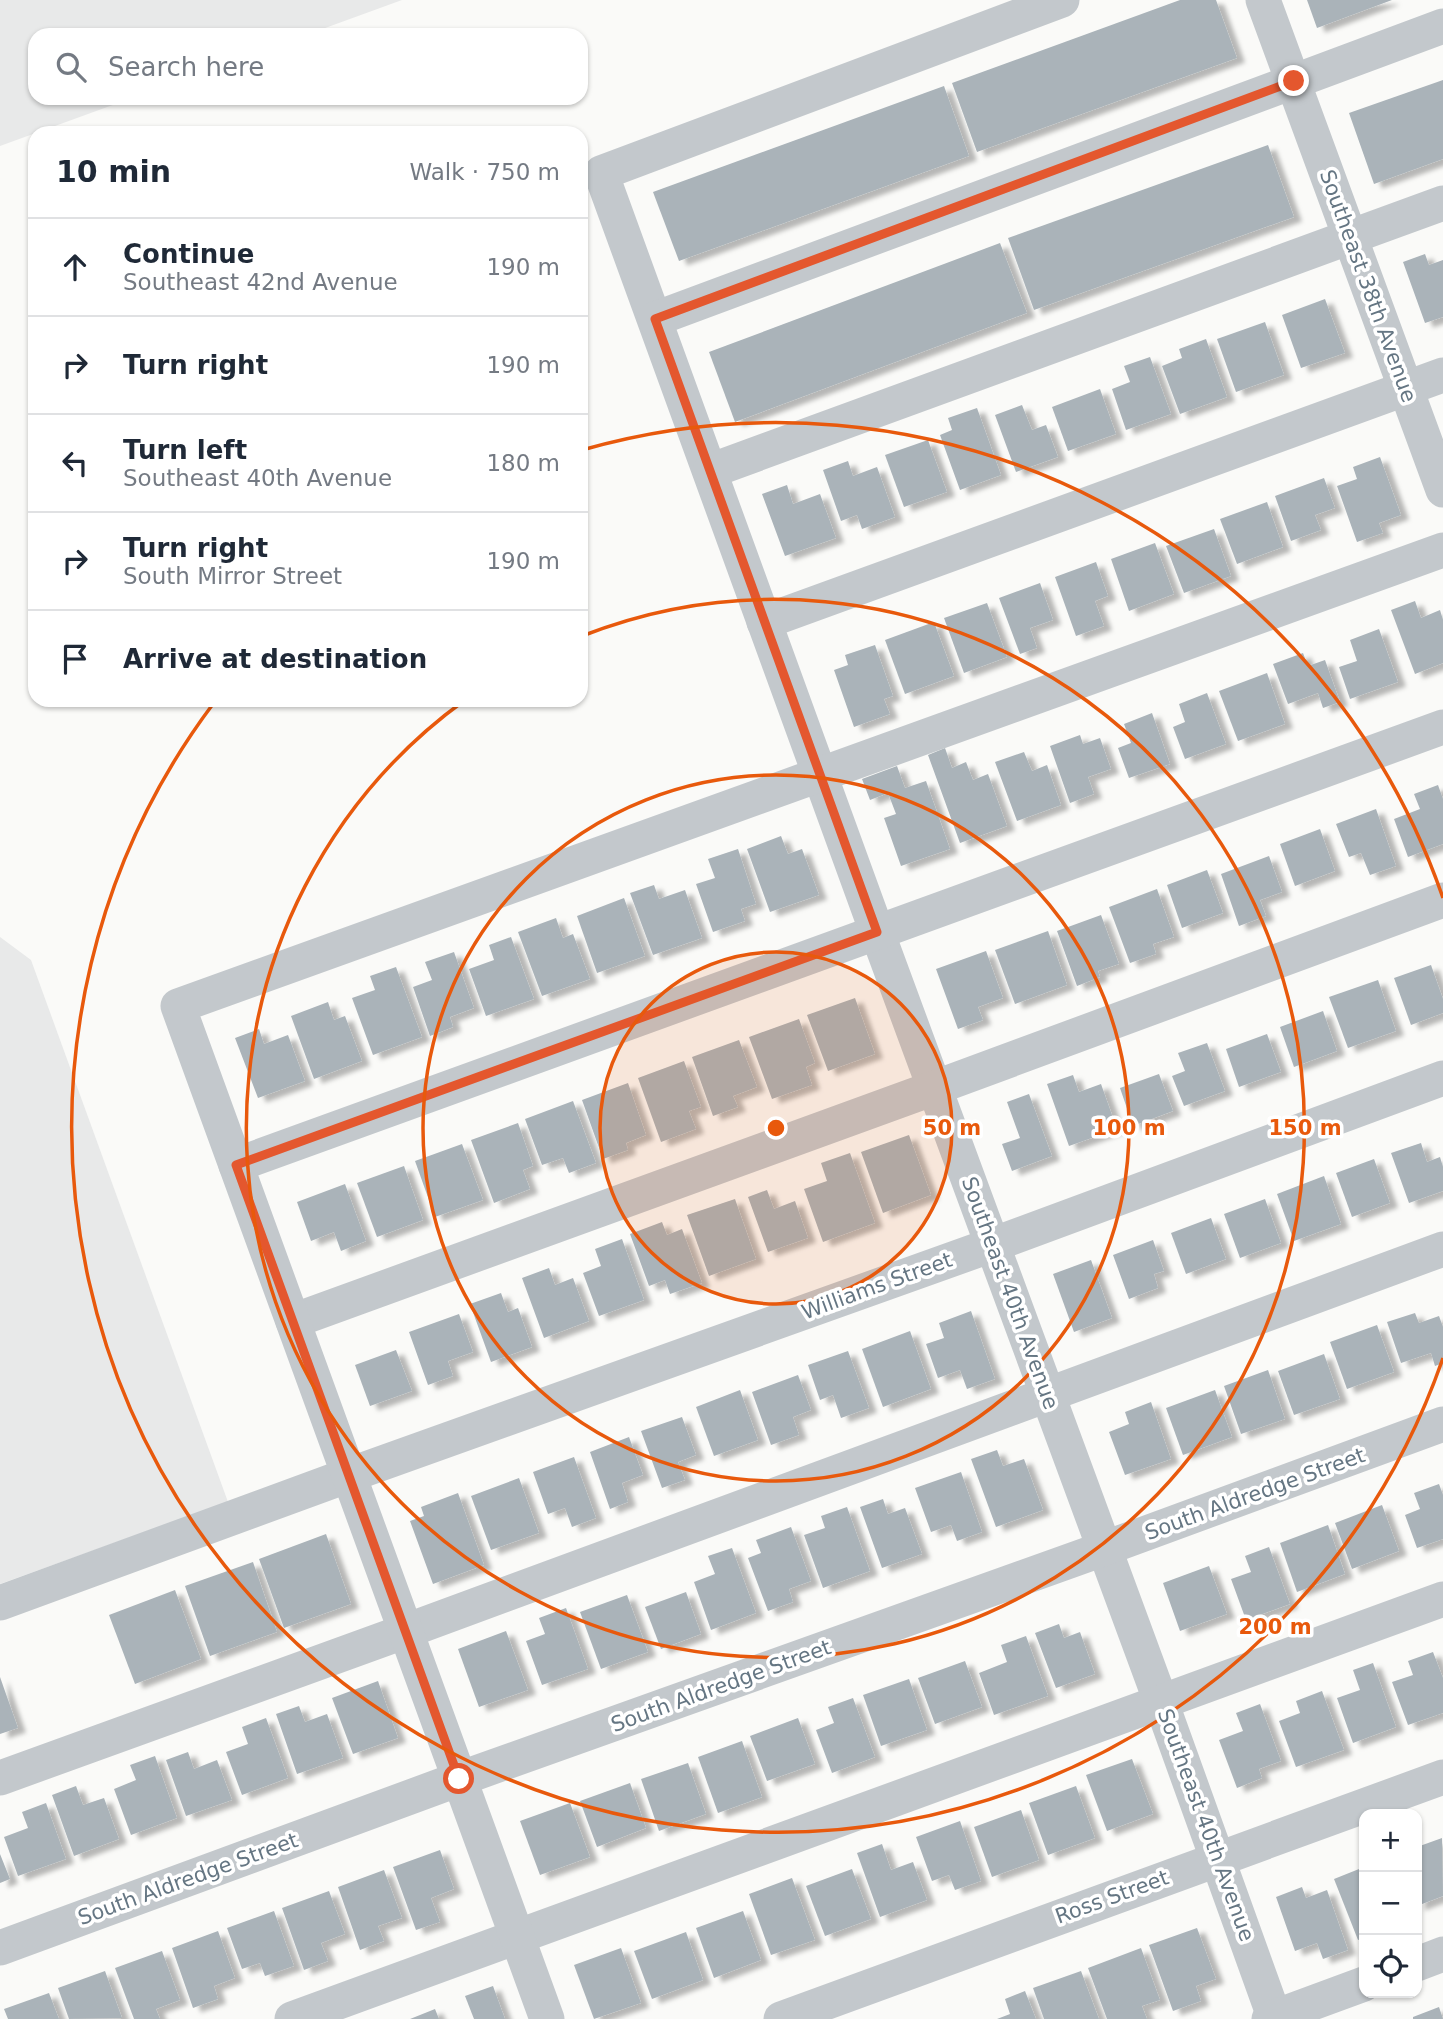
<!DOCTYPE html>
<html lang="en">
<head>
<meta charset="utf-8">
<style>
	body { margin:0; font-family:"DejaVu Sans",sans-serif; background:#f2f2f3; color:#1f2937 }
	.controls { position:absolute; right:21px; bottom:21px; display:grid; overflow:hidden; border-radius:14px; box-shadow:0 2px 5px #0004 }
	.controls button { width:63px; height:63px; display:grid; place-items:center; padding:0; border:0; border-bottom:2px solid #e0e1e3; background:#fff; color:#1f2937; font:35px sans-serif }
	.stop { position:absolute; width:21px; height:21px; margin:-16px; border:5px solid #e4572e; border-radius:50%; background:#fff }
	.stop.end { background:#e4572e; border-color:#fff; box-shadow:0 2px 7px #0008 }
	.list { margin:0; padding:0; list-style:none }
	h2 { display:flex; justify-content:space-between; align-items:center; height:91px; margin:0; padding:0 28px; font-size:30px }
	h2 small { font-size:23px; font-weight:400; color:#747a83 }
	.list li { display:grid; grid-template-columns:46px 1fr auto; gap:21px; align-items:center; box-sizing:border-box; height:98px; padding:0 28px; border-top:2px solid #e0e1e3 }
	.list b { display:block; font-size:26px; white-space:nowrap }
	.list p { margin:0; font-size:23px; white-space:nowrap; color:#747a83 }
	.list em { font-size:23px; font-style:normal; color:#747a83 }
	.icon { flex:none; width:38px; height:38px; fill:none; stroke:currentColor; stroke-width:2; stroke-linecap:round; stroke-linejoin:round }
	.map { position:relative; flex:none; width:1443px; height:2019px; overflow:hidden }
	.search { position:absolute; background:#fff; box-shadow:0 2px 5px #0004; left:28px; top:28px; width:560px; height:77px; display:flex; align-items:center; gap:18px; box-sizing:border-box; padding:0 24px; border-radius:21px; color:#747a83; font-size:26px }
	.panel { position:absolute; background:#fff; box-shadow:0 2px 5px #0004; left:28px; top:126px; width:560px; height:581px; border-radius:21px }
	.map>svg:first-child { display:block }
	.built { fill:#e8e9e9 }
	.building { fill:#aab3b9; filter:url(#shadow) }
	.lines { fill:none; stroke-linecap:round; stroke-linejoin:round }
	.minor { stroke:#c3c8cc; stroke-width:35 }
	.route { stroke:#e4572e; stroke-width:9 }
	.ring { fill:none; stroke:#e8590c; stroke-width:3.5 }
	.labels { text-anchor:middle; dominant-baseline:central; stroke-width:7; stroke-linejoin:round; paint-order:stroke }
	.street-label { font-size:21px; fill:#657683; stroke:#fff }
	.centre { fill:#e8590c; stroke:#fff; stroke-width:3.5 }
	.ring-label { font-size:21px; text-anchor:middle; font-weight:bold; fill:#e8590c; stroke:#fff; stroke-width:7; stroke-linejoin:round; paint-order:stroke }
</style>
</head>
<body>
<div class="map">
<svg width="1443" height="2019" viewBox="0 0 1443 2019">
	<defs>
		<filter id="shadow"><feDropShadow dx="8" dy="4.5" stdDeviation="2" flood-color="#0004"/></filter>
	</defs>
	<rect width="100%" height="100%" fill="#fafaf8"/>
	<!-- built -->
	<g class="built">
		<path d="M0 0H402L306 35H35V98H132L0 146Z"/>
		<path d="M0 937 31 960 228 1502 0 1584Z"/>
	</g>
	<!-- building -->
	<g class="building">
		<path d="M1180 0H1216L1237 58 977 152 952 83Z"/>
		<path d="M1307 0H1392L1317 28Z"/>
		<path d="M1443 80V159L1374 184 1349 113Z"/>
		<path d="M944 86 969 156 679 261 653 192Z"/>
		<path d="M1268 145 1294 217 1034 310 1008 238Z"/>
		<path d="M1000 243 1027 313 735 422 709 352Z"/>
		<path d="M1425 254 1429 265 1443 260V317L1425 323 1403 262Z"/>
		<path d="M1325 299 1345 353 1301 368 1282 315Z"/>
		<path d="M1265 322 1284 375 1236 392 1217 339Z"/>
		<path d="M1206 339 1227 397 1180 414 1162 366 1182 358 1179 349Z"/>
		<path d="M1150 357 1171 414 1126 430 1112 389 1130 382 1124 366Z"/>
		<path d="M1100 389 1116 434 1068 451 1052 407Z"/>
		<path d="M1022 405 1032 430 1046 425 1058 457 1016 472 995 415Z"/>
		<path d="M977 408 1001 475 960 490 940 435 952 430 948 418Z"/>
		<path d="M928 440 947 492 904 507 885 455Z"/>
		<path d="M1380 457 1401 515 1379 523 1383 533 1357 542 1337 486 1357 479 1353 467Z"/>
		<path d="M848 461 853 476 877 467 895 517 862 529 857 515 841 521 823 470Z"/>
		<path d="M1324 478 1335 508 1315 515 1321 530 1291 541 1275 496Z"/>
		<path d="M787 485 793 504 820 494 836 538 785 556 762 494Z"/>
		<path d="M1267 502 1283 547 1237 564 1220 519Z"/>
		<path d="M1214 529 1231 576 1184 593 1166 546Z"/>
		<path d="M1155 543 1174 594 1129 611 1111 559Z"/>
		<path d="M1096 562 1108 596 1095 601 1104 626 1076 636 1055 577Z"/>
		<path d="M1040 583 1053 620 1030 628 1037 648 1020 654 999 598Z"/>
		<path d="M1415 601 1421 618 1440 610 1443 620V663L1415 674 1391 610Z"/>
		<path d="M987 603 1007 657 964 673 944 618Z"/>
		<path d="M934 622 954 676 905 694 885 640Z"/>
		<path d="M1379 629 1398 682 1350 699 1339 667 1357 661 1350 640Z"/>
		<path d="M875 645 893 696 884 699 890 714 854 727 834 670 848 665 845 655Z"/>
		<path d="M1303 653 1308 666 1325 660 1340 702 1323 708 1318 693 1288 704 1273 664Z"/>
		<path d="M1267 673 1285 724 1238 741 1219 691Z"/>
		<path d="M1207 693 1226 744 1185 759 1173 727 1185 722 1179 704Z"/>
		<path d="M1152 713 1170 764 1129 778 1118 748 1131 743 1124 724Z"/>
		<path d="M1080 735 1083 744 1100 738 1111 769 1088 777 1094 794 1070 803 1050 746Z"/>
		<path d="M945 748 952 768 966 762 973 780 988 774 1007 826 960 843 928 755Z"/>
		<path d="M1024 752 1032 771 1047 765 1061 805 1017 821 995 762Z"/>
		<path d="M897 766 905 788 926 781 950 849 901 866 884 818 896 814 888 793 870 800 862 779Z"/>
		<path d="M1438 785 1443 799V844L1408 857 1394 819 1420 809 1414 794Z"/>
		<path d="M1376 809 1396 866 1370 875 1361 853 1349 857 1336 824Z"/>
		<path d="M1320 829 1335 871 1295 886 1280 844Z"/>
		<path d="M781 836 788 854 802 849 819 895 770 912 747 849Z"/>
		<path d="M738 849 756 904 741 909 745 921 713 932 696 884 715 878 708 859Z"/>
		<path d="M1269 856 1282 892 1260 900 1266 916 1239 926 1221 874Z"/>
		<path d="M1207 870 1223 913 1182 928 1167 885Z"/>
		<path d="M654 885 659 899 685 890 702 938 653 955 630 893Z"/>
		<path d="M1157 889 1174 937 1153 944 1156 954 1130 963 1109 907Z"/>
		<path d="M624 898 645 956 597 973 577 916Z"/>
		<path d="M1101 915 1119 964 1098 971 1100 977 1077 986 1057 931Z"/>
		<path d="M556 918 563 938 573 934 590 979 542 996 518 932Z"/>
		<path d="M1048 931 1067 985 1015 1004 995 950Z"/>
		<path d="M511 937 534 999 486 1016 469 969 494 960 489 945Z"/>
		<path d="M986 951 1003 998 978 1007 983 1020 958 1029 936 969Z"/>
		<path d="M454 952 474 1008 450 1017 453 1027 430 1036 413 987 432 980 425 962Z"/>
		<path d="M1431 965 1443 999V1013L1411 1025 1394 978Z"/>
		<path d="M396 967 422 1037 373 1055 352 998 375 990 370 976Z"/>
		<path d="M1378 980 1396 1031 1348 1048 1329 997Z"/>
		<path d="M855 998 875 1054 828 1071 807 1015Z"/>
		<path d="M328 1002 334 1020 345 1016 362 1061 314 1079 291 1016Z"/>
		<path d="M1323 1011 1337 1051 1294 1067 1280 1027Z"/>
		<path d="M799 1019 815 1063 806 1067 812 1085 772 1099 749 1037Z"/>
		<path d="M259 1029 264 1044 288 1035 305 1081 258 1098 235 1038Z"/>
		<path d="M1267 1034 1281 1072 1239 1087 1226 1049Z"/>
		<path d="M739 1040 757 1087 733 1096 738 1107 713 1116 692 1057Z"/>
		<path d="M1207 1043 1225 1091 1184 1106 1172 1076 1185 1071 1178 1053Z"/>
		<path d="M684 1061 701 1107 689 1111 696 1129 661 1142 638 1078Z"/>
		<path d="M1159 1074 1173 1111 1133 1126 1120 1088Z"/>
		<path d="M1073 1075 1079 1092 1101 1084 1117 1129 1069 1146 1047 1084Z"/>
		<path d="M628 1083 646 1135 626 1143 628 1150 603 1159 582 1100Z"/>
		<path d="M1029 1094 1052 1156 1012 1171 1002 1144 1020 1138 1007 1102Z"/>
		<path d="M573 1101 596 1163 569 1173 563 1158 542 1165 525 1119Z"/>
		<path d="M518 1123 533 1166 523 1170 530 1189 494 1203 471 1140Z"/>
		<path d="M909 1135 931 1195 883 1213 861 1152Z"/>
		<path d="M1421 1143 1427 1162 1440 1157 1443 1167V1191L1409 1203 1391 1153Z"/>
		<path d="M462 1144 483 1200 435 1217 415 1161Z"/>
		<path d="M850 1153 875 1223 823 1242 804 1189 827 1181 821 1163Z"/>
		<path d="M1374 1159 1390 1203 1352 1217 1336 1173Z"/>
		<path d="M404 1166 423 1220 377 1237 357 1183Z"/>
		<path d="M1324 1176 1341 1224 1294 1241 1277 1194Z"/>
		<path d="M345 1184 366 1241 341 1251 334 1232 311 1241 297 1202Z"/>
		<path d="M767 1190 774 1209 795 1201 808 1238 768 1252 748 1197Z"/>
		<path d="M735 1199 756 1259 709 1276 687 1215Z"/>
		<path d="M1265 1199 1281 1243 1240 1258 1224 1214Z"/>
		<path d="M1211 1218 1226 1259 1186 1274 1171 1233Z"/>
		<path d="M662 1222 667 1235 682 1229 702 1283 670 1294 665 1280 649 1286 630 1234Z"/>
		<path d="M622 1239 644 1300 599 1316 583 1273 601 1266 595 1249Z"/>
		<path d="M1153 1240 1164 1271 1154 1274 1158 1288 1129 1299 1113 1255Z"/>
		<path d="M1091 1260 1112 1318 1074 1332 1053 1274Z"/>
		<path d="M549 1268 555 1285 573 1278 589 1321 544 1338 522 1278Z"/>
		<path d="M501 1293 508 1312 518 1308 532 1347 491 1362 470 1304Z"/>
		<path d="M971 1311 995 1379 967 1389 960 1370 938 1378 926 1344 944 1338 939 1323Z"/>
		<path d="M1415 1313 1419 1323 1439 1316 1443 1327V1363L1435 1366 1431 1353 1401 1363 1387 1322Z"/>
		<path d="M459 1314 473 1352 448 1361 453 1376 428 1385 409 1332Z"/>
		<path d="M1377 1325 1394 1372 1347 1389 1330 1342Z"/>
		<path d="M910 1331 931 1389 883 1407 862 1349Z"/>
		<path d="M396 1350 412 1391 370 1406 355 1365Z"/>
		<path d="M848 1351 869 1408 841 1418 833 1395 820 1400 808 1365Z"/>
		<path d="M1324 1354 1340 1399 1294 1415 1278 1371Z"/>
		<path d="M1268 1370 1285 1419 1241 1434 1224 1386Z"/>
		<path d="M798 1375 811 1410 793 1417 799 1435 771 1445 752 1392Z"/>
		<path d="M740 1390 758 1440 714 1456 696 1407Z"/>
		<path d="M1215 1390 1232 1437 1183 1455 1166 1408Z"/>
		<path d="M1151 1402 1171 1459 1125 1475 1109 1432 1129 1424 1125 1412Z"/>
		<path d="M682 1417 696 1455 678 1462 685 1480 662 1488 641 1431Z"/>
		<path d="M629 1437 643 1475 622 1483 628 1502 610 1509 590 1452Z"/>
		<path d="M997 1450 1003 1466 1024 1459 1043 1510 996 1527 971 1459Z"/>
		<path d="M574 1457 596 1518 572 1527 565 1508 548 1514 533 1472Z"/>
		<path d="M961 1472 982 1532 957 1541 951 1525 931 1532 915 1488Z"/>
		<path d="M519 1478 539 1533 491 1550 471 1496Z"/>
		<path d="M1439 1484 1443 1495V1539L1417 1548 1405 1515 1420 1509 1414 1493Z"/>
		<path d="M458 1493 484 1565 433 1584 410 1521 424 1516 421 1507Z"/>
		<path d="M883 1499 888 1514 905 1508 922 1554 882 1568 860 1507Z"/>
		<path d="M1382 1505 1399 1551 1352 1569 1335 1523Z"/>
		<path d="M847 1507 870 1571 823 1588 804 1535 825 1528 821 1516Z"/>
		<path d="M1328 1525 1345 1574 1297 1592 1280 1543Z"/>
		<path d="M791 1527 811 1581 789 1589 793 1602 768 1611 748 1558 761 1553 756 1540Z"/>
		<path d="M326 1534 351 1604 284 1628 259 1559Z"/>
		<path d="M1269 1547 1290 1604 1246 1620 1231 1579 1251 1572 1245 1556Z"/>
		<path d="M732 1548 756 1613 711 1630 694 1582 715 1574 708 1556Z"/>
		<path d="M253 1562 277 1632 210 1656 185 1586Z"/>
		<path d="M1209 1566 1227 1614 1180 1631 1163 1583Z"/>
		<path d="M175 1590 201 1659 135 1684 109 1615Z"/>
		<path d="M686 1592 701 1634 661 1649 645 1607Z"/>
		<path d="M627 1595 648 1652 601 1669 580 1612Z"/>
		<path d="M566 1608 588 1669 542 1685 526 1641 545 1634 539 1618Z"/>
		<path d="M1059 1624 1064 1638 1080 1632 1095 1674 1056 1688 1035 1633Z"/>
		<path d="M506 1631 528 1690 479 1707 458 1649Z"/>
		<path d="M1026 1636 1048 1696 994 1715 979 1673 1007 1662 1001 1645Z"/>
		<path d="M1433 1652 1443 1678V1713L1408 1725 1392 1682 1413 1675 1408 1661Z"/>
		<path d="M965 1661 982 1707 935 1724 918 1678Z"/>
		<path d="M1373 1663 1396 1727 1353 1743 1337 1698 1360 1690 1353 1670Z"/>
		<path d="M0 1677 18 1728 0 1734Z"/>
		<path d="M909 1679 927 1730 881 1746 863 1695Z"/>
		<path d="M378 1681 398 1738 353 1754 332 1698Z"/>
		<path d="M1322 1691 1344 1750 1296 1767 1279 1721 1300 1713 1296 1701Z"/>
		<path d="M853 1698 875 1757 832 1773 816 1730 834 1723 828 1707Z"/>
		<path d="M1260 1704 1281 1761 1259 1769 1262 1778 1237 1788 1219 1740 1243 1731 1236 1713Z"/>
		<path d="M299 1706 305 1722 327 1714 343 1758 297 1774 276 1714Z"/>
		<path d="M266 1718 288 1778 242 1795 226 1752 248 1744 242 1727Z"/>
		<path d="M798 1718 815 1764 767 1781 750 1736Z"/>
		<path d="M742 1741 762 1797 718 1813 698 1757Z"/>
		<path d="M188 1752 194 1769 217 1760 232 1800 186 1816 166 1760Z"/>
		<path d="M155 1756 177 1818 131 1835 114 1789 136 1780 130 1765Z"/>
		<path d="M1132 1759 1153 1814 1107 1831 1086 1775Z"/>
		<path d="M688 1763 706 1814 659 1831 641 1779Z"/>
		<path d="M630 1783 646 1828 597 1847 580 1801Z"/>
		<path d="M76 1786 83 1805 104 1798 119 1839 74 1856 52 1795Z"/>
		<path d="M1076 1786 1095 1838 1048 1855 1029 1803Z"/>
		<path d="M46 1803 66 1859 18 1876 4 1837 28 1828 22 1812Z"/>
		<path d="M570 1803 590 1857 540 1875 520 1821Z"/>
		<path d="M1021 1810 1039 1860 992 1877 974 1827Z"/>
		<path d="M960 1821 981 1881 955 1890 949 1875 932 1881 916 1837Z"/>
		<path d="M1442 1838 1443 1896 1417 1906V1847Z"/>
		<path d="M882 1844 891 1870 913 1862 927 1900 880 1917 857 1853Z"/>
		<path d="M440 1850 454 1889 431 1898 440 1922 416 1930 393 1867Z"/>
		<path d="M0 1854 10 1879 0 1883Z"/>
		<path d="M1364 1867V1938L1358 1940 1334 1879Z"/>
		<path d="M852 1869 871 1919 825 1936 806 1886Z"/>
		<path d="M384 1870 402 1918 378 1926 384 1941 360 1950 338 1887Z"/>
		<path d="M792 1878 815 1940 771 1955 749 1894Z"/>
		<path d="M1302 1887 1306 1898 1327 1890 1348 1950 1323 1959 1317 1943 1295 1951 1276 1897Z"/>
		<path d="M329 1891 345 1934 321 1943 328 1961 304 1970 282 1908Z"/>
		<path d="M274 1911 294 1966 265 1976 260 1963 242 1969 227 1928Z"/>
		<path d="M743 1911 761 1960 714 1978 696 1928Z"/>
		<path d="M1197 1928 1216 1979 1196 1986 1201 2001 1173 2011 1149 1945Z"/>
		<path d="M218 1931 235 1978 214 1986 218 1999 193 2008 172 1948Z"/>
		<path d="M686 1932 703 1980 652 1999 634 1951Z"/>
		<path d="M621 1948 641 2003 594 2019 574 1965Z"/>
		<path d="M1141 1948 1160 2000 1142 2006 1147 2019H1107L1088 1968Z"/>
		<path d="M162 1951 180 2000 156 2009 160 2019H134L115 1968Z"/>
		<path d="M105 1971 122 2018 69 2019 58 1988Z"/>
		<path d="M1081 1971 1099 2019H1044L1033 1988Z"/>
		<path d="M493 1986 505 2019H474L465 1996Z"/>
		<path d="M1025 1991 1036 2019H997L1010 2014 1005 1999Z"/>
		<path d="M49 1993 59 2019H8L4 2009Z"/>
		<path d="M1439 2007 1443 2019H1413V2017Z"/>
		<path d="M435 2009 439 2019H410Z"/>
	</g>
	<g class="lines">
		<!-- minor -->
		<g class="minor">
			<path d="M1062 0 601 173 877 932 1161 1702 1275 2019"/>
			<path d="M1263 0 1443 490"/>
			<path d="M655 319 1443 26"/>
			<path d="M710 471 1443 203"/>
			<path d="M764 622 1443 375"/>
			<path d="M236 1165 1443 727"/>
			<path d="M293 1321 934 1088 1443 900"/>
			<path d="M0 1603 349 1475 992 1245 1443 1078"/>
			<path d="M0 1778 406 1631 1443 1249"/>
			<path d="M0 1948 459 1779 1103 1549 1443 1424"/>
			<path d="M1417 1964 1443 1954"/>
			<path d="M292 2019 1443 1599"/>
			<path d="M547 2019 178 1006 1443 550"/>
			<path d="M781 2019 1443 1777"/>
			<path d="M1269 2019 1364 1984"/>
		</g>
	</g>
	<g class="lines">
		<!-- route -->
		<path class="route" d="M459 1779 236 1165 877 932 655 319 1294 81"/>
	</g>
	<!-- distance rings -->
	<circle cx="776" cy="1128" r="176" fill="#e8590c" fill-opacity=".12"/>
	<g class="ring">
		<circle cx="776" cy="1128" r="176"/>
		<circle cx="776" cy="1128" r="353"/>
		<path d="M582 636A529 529 0 1 1 465 700"/>
		<path d="M1443 1358A705 705 0 1 1 213 704M582 450A705 705 0 0 1 1443 898"/>
	</g>
	<g class="labels">
		<!-- street labels -->
		<g class="street-label">
			<text transform="translate(1368 286) rotate(70)">Southeast 38th Avenue</text>
			<text transform="translate(877 1286) rotate(-20)">Williams Street</text>
			<text transform="translate(1010 1293) rotate(70)">Southeast 40th Avenue</text>
			<text transform="translate(1255 1494) rotate(-20)">South Aldredge Street</text>
			<text transform="translate(721 1686) rotate(-20)">South Aldredge Street</text>
			<text transform="translate(1206 1825) rotate(70)">Southeast 40th Avenue</text>
			<text transform="translate(188 1879) rotate(-20)">South Aldredge Street</text>
			<text transform="translate(1112 1897) rotate(-20)">Ross Street</text>
		</g>
	</g>
	<circle cx="776" cy="1128" r="10" class="centre"/>
	<g class="ring-label">
		<text x="952" y="1135">50 m</text>
		<text x="1129" y="1135">100 m</text>
		<text x="1305" y="1135">150 m</text>
		<text x="1275" y="1634">200 m</text>
	</g>
</svg>
<div class="controls">
<button>+</button>
<button>−</button>
<button><svg class="icon" aria-label="locate" viewBox="0 0 24 24"><circle cx="12" cy="12" r="6"/><path d="M12 2v4M12 18v4M2 12h4M18 12h4"/></svg></button>
</div>
<div class="stop" style="left:459px;top:1779px"></div>
<div class="stop end" style="left:1294px;top:81px"></div>
<div class="search"><svg class="icon" aria-label="search" viewBox="0 0 24 24"><circle cx="10" cy="10" r="6"/><path d="M15 15l6 6"/></svg>Search here</div>
<section class="panel">
<h2>10 min<small>Walk · 750 m</small></h2>
<ul class="list">
<li><svg class="icon" aria-label="ahead" viewBox="0 0 24 24"><path d="M12 20V5M6 11l6-6 6 6"/></svg><div><b>Continue</b><p>Southeast 42nd Avenue</p></div><em>190 m</em></li>
<li><svg class="icon" aria-label="right" viewBox="0 0 24 24"><path d="M7 20v-9h11M14 6l5 5-5 5"/></svg><div><b>Turn right</b></div><em>190 m</em></li>
<li><svg class="icon" aria-label="left" viewBox="0 0 24 24"><path d="M17 20v-9H6M10 6l-5 5 5 5"/></svg><div><b>Turn left</b><p>Southeast 40th Avenue</p></div><em>180 m</em></li>
<li><svg class="icon" aria-label="right" viewBox="0 0 24 24"><path d="M7 20v-9h11M14 6l5 5-5 5"/></svg><div><b>Turn right</b><p>South Mirror Street</p></div><em>190 m</em></li>
<li><svg class="icon" aria-label="arrive" viewBox="0 0 24 24"><path d="M6 21V4h12l-3 4 3 4H6"/></svg><div><b>Arrive at destination</b></div></li>
</ul>
</section>
</div>
</body>
</html>
